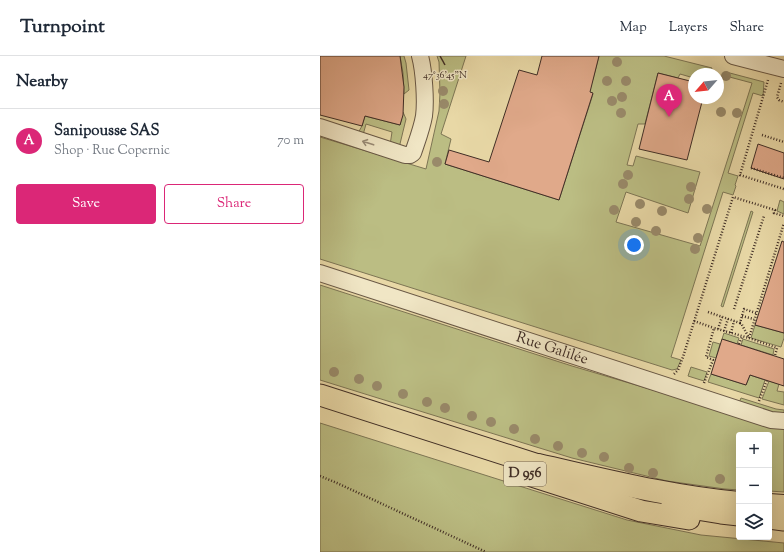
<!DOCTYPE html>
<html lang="en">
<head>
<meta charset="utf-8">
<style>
	body { margin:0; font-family:"Sorts Mill Goudy",serif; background:#f6f6f7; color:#1f2937 }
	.controls { position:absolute; right:12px; bottom:12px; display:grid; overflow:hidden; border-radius:4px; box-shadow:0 4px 16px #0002 }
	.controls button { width:36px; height:36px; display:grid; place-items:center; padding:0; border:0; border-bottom:1px solid #e0e1e3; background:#fff; color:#1f2937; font:20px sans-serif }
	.compass { position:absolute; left:368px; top:12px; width:36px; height:36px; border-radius:50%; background:#fff; box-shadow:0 4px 16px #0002; rotate:242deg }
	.you { position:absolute; left:314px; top:189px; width:14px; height:14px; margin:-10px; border:3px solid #fff; border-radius:50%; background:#1a73e8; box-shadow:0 0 0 6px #1a73e833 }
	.badge { display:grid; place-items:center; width:26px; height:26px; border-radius:50%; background:#db2777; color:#fff; font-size:13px; font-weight:700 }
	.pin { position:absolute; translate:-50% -33px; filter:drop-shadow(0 1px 2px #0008) }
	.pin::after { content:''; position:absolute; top:21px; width:14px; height:12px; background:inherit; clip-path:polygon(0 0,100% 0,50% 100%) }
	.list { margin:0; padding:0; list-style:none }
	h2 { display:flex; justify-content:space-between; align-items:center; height:52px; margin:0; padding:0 16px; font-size:17px }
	h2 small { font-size:13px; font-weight:400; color:#747a83 }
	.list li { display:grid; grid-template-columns:26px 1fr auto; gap:12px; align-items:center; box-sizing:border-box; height:64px; padding:0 16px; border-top:1px solid #e0e1e3 }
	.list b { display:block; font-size:15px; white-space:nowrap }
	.list p { margin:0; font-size:13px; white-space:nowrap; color:#747a83 }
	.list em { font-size:13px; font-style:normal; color:#747a83 }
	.actions { display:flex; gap:8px; padding:12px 16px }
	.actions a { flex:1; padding:9px 0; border:1px solid #db2777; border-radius:4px; text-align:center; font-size:14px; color:#db2777 }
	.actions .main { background:#db2777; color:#fff }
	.icon { flex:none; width:22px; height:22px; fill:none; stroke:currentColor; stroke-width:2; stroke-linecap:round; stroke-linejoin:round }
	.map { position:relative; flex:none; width:464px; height:496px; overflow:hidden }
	header { display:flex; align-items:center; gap:24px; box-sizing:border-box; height:56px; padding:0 20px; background:#fff; border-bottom:1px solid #e0e1e3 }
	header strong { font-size:19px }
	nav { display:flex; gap:22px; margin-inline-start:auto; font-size:14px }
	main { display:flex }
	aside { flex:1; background:#fff }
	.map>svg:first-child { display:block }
	.green { fill:#bbbd83; stroke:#7d7554 }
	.building { fill:#e0a98a; stroke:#3f2d25 }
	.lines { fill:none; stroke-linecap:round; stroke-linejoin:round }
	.minor-casing { stroke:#695845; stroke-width:18 }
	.major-casing { stroke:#3f2d25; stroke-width:23 }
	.highway-casing { stroke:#3f2d25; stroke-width:24 }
	.path { stroke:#3f2d25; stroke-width:2.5; stroke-dasharray:1 2; stroke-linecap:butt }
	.minor { stroke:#f0e6c5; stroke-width:16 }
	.major { stroke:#e8d8a6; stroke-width:21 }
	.highway { stroke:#e8d8a6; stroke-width:22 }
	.tree { fill:#998a6a }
	.oneway { stroke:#988a75 }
	.ticks { fill:none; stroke:#3f2d25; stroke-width:1.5 }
	.labels { text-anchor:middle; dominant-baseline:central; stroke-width:3; stroke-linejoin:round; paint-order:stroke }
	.shield { fill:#f0e6c5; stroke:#746455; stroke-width:1 }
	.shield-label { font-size:14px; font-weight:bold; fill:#3f2d25 }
	.street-label { font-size:15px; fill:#3f2d25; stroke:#f0e6c5 }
	.ticks-label { font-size:10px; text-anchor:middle; fill:#3f2d25; stroke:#f0e6c5; stroke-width:3; stroke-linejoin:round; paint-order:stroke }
</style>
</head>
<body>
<header>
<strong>Turnpoint</strong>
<nav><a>Map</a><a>Layers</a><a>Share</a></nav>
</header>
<main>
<aside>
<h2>Nearby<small></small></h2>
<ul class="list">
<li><span class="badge">A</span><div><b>Sanipousse SAS</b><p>Shop · Rue Copernic</p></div><em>70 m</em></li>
</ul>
<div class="actions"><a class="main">Save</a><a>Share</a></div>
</aside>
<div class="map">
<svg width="464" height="496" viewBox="0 0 464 496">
	<rect width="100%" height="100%" fill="#e8d8a6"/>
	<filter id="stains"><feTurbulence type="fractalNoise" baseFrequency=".005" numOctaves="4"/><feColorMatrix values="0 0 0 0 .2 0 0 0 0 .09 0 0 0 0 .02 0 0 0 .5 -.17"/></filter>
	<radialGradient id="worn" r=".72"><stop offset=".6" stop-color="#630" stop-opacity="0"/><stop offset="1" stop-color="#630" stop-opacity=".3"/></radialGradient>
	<!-- green -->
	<g class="green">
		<path d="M80 0H84L86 7 89 34 84 38 83 17Z"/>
		<path d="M117 0H146L121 78 131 83 125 108 239 144 273 38 268 36 273 23 279 0H344L392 12 390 18H374V22L360 18 358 22 338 17 325 68H318L307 109 313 110 316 100 380 116 368 157 306 136 296 166 380 190 432 27 402 19 406 16 444 26 443 40 433 37 408 117 418 120 415 129 416 130 413 139 403 136 351 301 361 304 357 313 352 314 0 203V81L106 113 119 55 120 37 119 6Z"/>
		<path d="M83 56 86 63 79 92 70 89 72 76 46 68 43 79 38 77 42 70 45 60 80 69Z"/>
		<path d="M460 144 464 146V158L457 155Z"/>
		<path d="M431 155 433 156 403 251 401 250Z"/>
		<path d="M0 229 252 310 464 373V436L449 435V379H419V434L405 433 347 425 252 402 90 352 0 324Z"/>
		<path d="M435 269 464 277V282L461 291 431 282Z"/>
		<path d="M404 277 419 282 417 288 402 283Z"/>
		<path d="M423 283 454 293 453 299 421 289Z"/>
		<path d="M393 286 400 288 396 302 389 300Z"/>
		<path d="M371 311 387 316 384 325 368 320Z"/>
		<path d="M391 318 426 329 430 319 445 324 439 342 388 326Z"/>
		<path d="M449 325 459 328 457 335 464 336V349L442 343Z"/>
		<path d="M421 342 456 353 464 354V359L457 358 419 347Z"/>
		<path d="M0 367 307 464 381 479 464 487V496H0Z"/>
	</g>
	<!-- building -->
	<g class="building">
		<path d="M0 0H80L84 31 83 59 80 69 45 60 42 70 0 59Z"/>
		<path d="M222 0H279L270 36 273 37 239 144 125 108 129 94 169 106 199 14 217 19Z"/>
		<path d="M338 17 374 26V42H383L367 104 319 93Z"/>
		<path d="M438 88 464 97V123L431 112Z"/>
		<path d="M462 185 464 186V277L435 269Z"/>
		<path d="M402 283 464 303V330L430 319 426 329 391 318Z"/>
	</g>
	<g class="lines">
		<defs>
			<g id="minor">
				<path d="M413 0 464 13"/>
				<path d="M0 71 85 99H90L93 97C97 85 102 72 104 60 106 45 104 15 100 0"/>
				<path id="s1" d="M0 217 451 364 464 365"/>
			</g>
			<g id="major">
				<path d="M0 339 218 409 234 415"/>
				<path d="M212 420 321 455 369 463"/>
				<path d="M352 449 401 457 419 459"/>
				<path d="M449 462 464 464"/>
			</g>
			<g id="highway">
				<path d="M218 409C285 424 351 441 419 447"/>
				<path d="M449 449 464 450"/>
			</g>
		</defs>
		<!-- minor casing -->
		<use href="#minor" class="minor-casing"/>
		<!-- major casing -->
		<use href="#major" class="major-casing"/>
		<!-- highway casing -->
		<use href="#highway" class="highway-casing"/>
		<!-- path -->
		<g class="path">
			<path d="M448 24 420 119 464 133"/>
			<path d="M461 27 457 41 459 44 464 46"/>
			<path d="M442 79 464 86"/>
			<path d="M431 112 464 122"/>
			<path d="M414 253 444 160"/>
			<path d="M388 256 420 267 424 253 436 257"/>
			<path d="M422 260 434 263"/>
			<path d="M374 265 394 272"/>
			<path d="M420 267H421L429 282 457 292 455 300"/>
			<path d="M398 273 402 261"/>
			<path d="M404 275 408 263"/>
			<path d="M411 277 414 265"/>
			<path d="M419 288 422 281"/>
			<path d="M354 318 358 314 363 301 413 141 455 154 454 157 464 160"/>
			<path d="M384 327 393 304 386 301 394 272 429 282 464 167"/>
			<path d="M439 345 447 324"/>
			<path d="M0 420 17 427 166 496"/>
		</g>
		<!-- minor -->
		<use href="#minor" class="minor"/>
		<!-- major -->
		<use href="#major" class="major"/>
		<!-- highway -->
		<use href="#highway" class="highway"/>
	</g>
	<!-- trees -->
	<g class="tree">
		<circle cx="297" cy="6" r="5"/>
		<circle cx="406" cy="20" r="5"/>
		<circle cx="287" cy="25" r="5"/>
		<circle cx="306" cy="25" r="5"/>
		<circle cx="123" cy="35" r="5"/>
		<circle cx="302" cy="41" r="5"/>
		<circle cx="292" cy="45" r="5"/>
		<circle cx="124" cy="48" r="5"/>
		<circle cx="401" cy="56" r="5"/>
		<circle cx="301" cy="57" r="5"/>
		<circle cx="417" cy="57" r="5"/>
		<circle cx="117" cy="106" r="5"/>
		<circle cx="308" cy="119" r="5"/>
		<circle cx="303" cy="128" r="5"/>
		<circle cx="371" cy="131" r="5"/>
		<circle cx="369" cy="143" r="5"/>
		<circle cx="320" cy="148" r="5"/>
		<circle cx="387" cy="153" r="5"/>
		<circle cx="294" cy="154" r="5"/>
		<circle cx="342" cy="155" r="5"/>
		<circle cx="316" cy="166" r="5"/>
		<circle cx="336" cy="175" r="5"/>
		<circle cx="378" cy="182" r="5"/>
		<circle cx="375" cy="193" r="5"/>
		<circle cx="14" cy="316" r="5"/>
		<circle cx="39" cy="323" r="5"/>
		<circle cx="57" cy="330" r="5"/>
		<circle cx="83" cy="338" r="5"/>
		<circle cx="107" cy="346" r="5"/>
		<circle cx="125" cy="352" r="5"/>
		<circle cx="152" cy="360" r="5"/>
		<circle cx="171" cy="366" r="5"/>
		<circle cx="194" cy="373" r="5"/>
		<circle cx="215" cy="383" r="5"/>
		<circle cx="238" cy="390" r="5"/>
		<circle cx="262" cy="397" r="5"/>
		<circle cx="284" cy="401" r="5"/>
		<circle cx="309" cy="412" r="5"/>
		<circle cx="333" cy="417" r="5"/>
		<circle cx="400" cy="423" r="5"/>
	</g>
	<!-- one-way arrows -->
	<defs><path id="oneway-shaft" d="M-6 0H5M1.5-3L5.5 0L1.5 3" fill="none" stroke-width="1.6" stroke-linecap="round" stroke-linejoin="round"/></defs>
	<use class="oneway" href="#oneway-shaft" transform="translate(48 87) rotate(-162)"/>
	<!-- ticks -->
	<path class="ticks" d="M120 0 125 9"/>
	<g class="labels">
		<!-- shield labels -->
		<rect class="shield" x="184" y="406" width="42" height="24" rx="3"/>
		<g class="shield-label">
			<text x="205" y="418">D 956</text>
		</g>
		<!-- street labels -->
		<g class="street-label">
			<text stroke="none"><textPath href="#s1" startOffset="244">Rue Galilée</textPath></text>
		</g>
	</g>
	<g class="ticks-label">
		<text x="125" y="22">47°36'45"N</text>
	</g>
	<rect width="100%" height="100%" filter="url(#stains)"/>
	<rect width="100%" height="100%" fill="url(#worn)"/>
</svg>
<div class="controls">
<button>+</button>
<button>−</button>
<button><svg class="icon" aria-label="layers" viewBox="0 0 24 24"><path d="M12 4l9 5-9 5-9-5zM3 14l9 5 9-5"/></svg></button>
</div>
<svg class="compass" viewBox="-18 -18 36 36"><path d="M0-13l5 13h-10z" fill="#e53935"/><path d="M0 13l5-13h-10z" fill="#747a83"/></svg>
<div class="you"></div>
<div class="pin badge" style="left:349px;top:61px">A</div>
</div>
</main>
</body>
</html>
